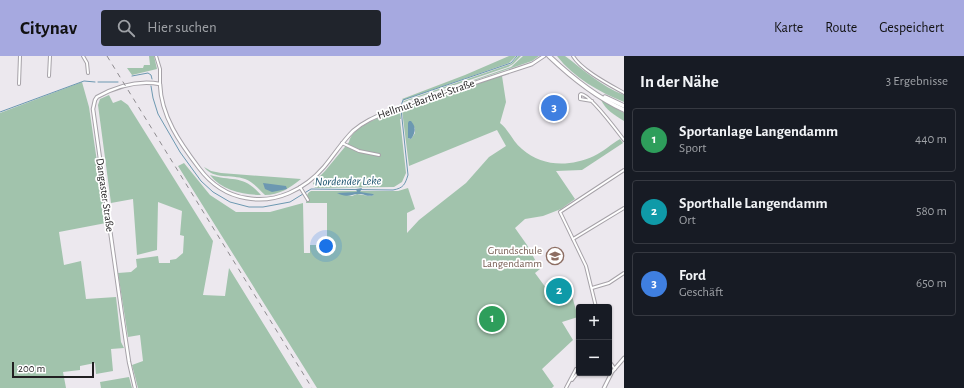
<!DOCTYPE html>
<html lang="de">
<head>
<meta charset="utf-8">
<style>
	body { margin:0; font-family:"Alegreya Sans",sans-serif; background:#20242c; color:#f1f3f6 }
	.controls { position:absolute; right:12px; bottom:12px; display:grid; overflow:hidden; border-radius:4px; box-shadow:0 1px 3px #0004 }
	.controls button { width:36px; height:36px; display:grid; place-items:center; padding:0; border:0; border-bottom:1px solid #363941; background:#171b24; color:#f1f3f6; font:20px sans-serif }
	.scale { position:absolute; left:12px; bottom:10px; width:82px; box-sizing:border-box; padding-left:4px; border:2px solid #211f21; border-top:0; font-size:11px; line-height:14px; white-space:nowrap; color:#211f21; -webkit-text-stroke:3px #fff; paint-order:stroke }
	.you { position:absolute; left:326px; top:190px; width:14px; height:14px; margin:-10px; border:3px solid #fff; border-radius:50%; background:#1a73e8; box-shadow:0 0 0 6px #1a73e833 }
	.badge { display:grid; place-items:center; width:26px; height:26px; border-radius:50%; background:#a6a9e0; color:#fff; font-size:13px; font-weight:700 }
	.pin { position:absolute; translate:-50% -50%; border:2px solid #fff; box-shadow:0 1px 4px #0006 }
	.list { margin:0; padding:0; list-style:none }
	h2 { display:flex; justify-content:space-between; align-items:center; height:52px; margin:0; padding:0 16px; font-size:17px }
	h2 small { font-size:13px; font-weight:400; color:#9ea1a6 }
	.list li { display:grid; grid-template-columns:26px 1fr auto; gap:12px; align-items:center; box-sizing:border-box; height:64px; margin:0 8px 8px; padding:0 8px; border:1px solid #363941; border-radius:4px }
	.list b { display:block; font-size:15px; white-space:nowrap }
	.list p { margin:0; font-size:13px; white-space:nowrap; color:#9ea1a6 }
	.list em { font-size:13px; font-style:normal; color:#9ea1a6 }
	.icon { flex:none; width:22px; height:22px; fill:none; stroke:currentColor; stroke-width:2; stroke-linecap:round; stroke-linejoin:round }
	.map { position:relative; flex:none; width:624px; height:332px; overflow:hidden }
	header { display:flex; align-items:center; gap:24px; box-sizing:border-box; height:56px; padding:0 20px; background:#a6a9e0; color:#111 }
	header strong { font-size:19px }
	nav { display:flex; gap:22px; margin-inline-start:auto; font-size:14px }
	.search { width:280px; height:36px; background:#20242c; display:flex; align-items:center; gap:10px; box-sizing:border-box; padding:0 14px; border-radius:4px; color:#9ea1a6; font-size:15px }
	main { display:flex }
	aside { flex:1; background:#171b24 }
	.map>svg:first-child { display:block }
	.green { fill:#a1c3ac; fill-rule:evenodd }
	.water { fill:#6c98b1 }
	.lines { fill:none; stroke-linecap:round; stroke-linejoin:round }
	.stream { stroke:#6c98b1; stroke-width:1 }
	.minor-casing { stroke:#a6a2a8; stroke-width:4 }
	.tertiary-casing { stroke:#a6a2a8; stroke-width:4.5 }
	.primary-casing { stroke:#a6a2a8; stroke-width:5.5 }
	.minor { stroke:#fff; stroke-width:2 }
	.tertiary { stroke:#fff; stroke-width:2.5 }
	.primary { stroke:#fff; stroke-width:3.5 }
	.rail { stroke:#8f8c90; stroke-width:1; stroke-dasharray:5 5; stroke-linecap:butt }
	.labels { text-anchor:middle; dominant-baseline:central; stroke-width:3.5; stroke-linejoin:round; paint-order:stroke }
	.street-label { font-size:11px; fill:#211f21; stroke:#fff }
	.education-label { font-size:11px; fill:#785e54; stroke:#fff; text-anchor:end }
	.water-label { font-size:12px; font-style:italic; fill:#1e546f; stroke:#fff }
</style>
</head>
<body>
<header>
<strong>Citynav</strong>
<div class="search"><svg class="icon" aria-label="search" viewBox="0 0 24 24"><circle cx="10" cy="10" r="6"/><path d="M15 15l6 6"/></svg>Hier suchen</div>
<nav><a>Karte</a><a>Route</a><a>Gespeichert</a></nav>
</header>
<main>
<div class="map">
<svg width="624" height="332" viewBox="0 0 624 332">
	<rect width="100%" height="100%" fill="#ece8ee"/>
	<!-- green -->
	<g class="green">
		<path d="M149 0H154L157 13 132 19 127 12H143L144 9H150Z"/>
		<path d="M509 0H516L509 7 403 44 402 43 465 19Z"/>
		<path d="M518 0H521L513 8 508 11 401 47 404 45 511 8Z"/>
		<path d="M523 0H539L532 5 405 48 511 11Z"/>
		<path d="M557 0H565C584 14 602 31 624 39V46C599 36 574 22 557 0Z"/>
		<path d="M501 19 502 20 506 46 500 67C509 74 513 86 522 93 542 111 570 111 594 100 603 96 611 88 620 83L623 87 582 114 556 115 575 143 561 153 543 160 525 163 515 172 527 189 540 213 535 217 546 232 562 221 570 233 578 261 562 266 573 284 542 313 554 330 552 332H317L178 110 184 107 210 139 236 156H270L303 147 304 197H310V189H327V147H306C307 142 306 137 311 135H398L408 132 415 153 407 157V177L419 164 466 127 489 101 506 90 497 74 409 110 402 54 405 52 407 54V51L446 38 448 40V37ZM408 67 415 72V77L411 83 408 82ZM338 137H362L374 139 370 140 357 138 352 140Z"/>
		<path d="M82 26 89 51 106 167 59 176 64 209 81 205 86 243 116 241 121 286 124 292 111 293 113 315 96 318 95 307 80 310V314L63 316 66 332H0V57Z"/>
		<path d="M109 39 113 47 121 44 128 49 213 185 203 239 225 240 229 212 303 332H138L132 309 143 305 140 279 128 281 118 217 131 216 137 211 136 203 158 200 159 207H170V204L176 203 183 197 184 180 180 179 182 155 158 146 157 194 137 199 133 143 111 147 98 49 100 43Z"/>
		<path d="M601 44 624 57V65C614 59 606 54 601 44Z"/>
		<path d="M397 55H400L401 63H400L406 117 402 126 394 131 315 132 313 127 325 115 349 86C352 71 380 61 393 56L397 57Z"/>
		<path d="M204 111 211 115 221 117 301 123C290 132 279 139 265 139 259 133 253 126 245 123 231 118 214 124 204 111Z"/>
		<path d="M210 119C233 126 243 118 261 139 243 139 221 134 210 119Z"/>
		<path d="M129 321 132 332H101L100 326Z"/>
	</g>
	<!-- water -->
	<g class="water">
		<path d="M409 65H411C416 71 416 76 411 83L408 82V67Z"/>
		<path d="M263 127 286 130 287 133 272 136 265 133Z"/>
		<path d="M362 132 360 136 373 138 374 139C369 141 366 139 361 138 351 137 348 143 337 137L357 136 356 133Z"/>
	</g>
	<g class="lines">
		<!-- stream -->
		<g class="stream">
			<path d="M132 20 148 17 151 19 152 23"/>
			<path d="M98 26H118"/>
			<path d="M151 30 153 42 158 58 180 96 201 125 213 136 230 146 249 151H263L290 146 311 133 393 134C404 132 405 128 408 119L401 53"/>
			<path d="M401 50 403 44 511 7 517 0"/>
			<path d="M0 56 84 25 95 26"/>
		</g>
		<defs>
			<g id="minor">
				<path d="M83 0 87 7 88 17"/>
				<path d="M156 0 160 13V28"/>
				<path d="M573 0C581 14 610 29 624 37"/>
				<path d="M49 20 50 0"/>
				<path d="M19 28 20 0"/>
				<path d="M592 45 580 43V39L581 38C590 38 617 75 624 84"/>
				<path d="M342 87 359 95 379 99"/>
				<path d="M300 131 308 144"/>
				<path d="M573 183 624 152"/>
				<path d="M592 232 609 227 624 217"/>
				<path d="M596 251 586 210 560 156 624 114"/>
				<path d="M609 305 615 313"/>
				<path d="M572 324 579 315V312"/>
				<path d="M566 332 576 313 579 312"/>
			</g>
			<g id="tertiary">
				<path d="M135 332 129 306 122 259 93 53 95 44 97 41C117 30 138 24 160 28 161 60 180 87 199 112 211 128 227 139 246 142 276 148 305 133 324 111 334 99 342 86 353 75 363 66 375 61 387 56L532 8 544 0"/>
				<path d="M604 332 612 316 624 302"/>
			</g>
			<g id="primary">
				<path d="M549 0C571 21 596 41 624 54"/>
				<path d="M605 41 624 50"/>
			</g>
		</defs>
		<!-- minor casing -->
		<use href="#minor" class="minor-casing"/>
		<!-- tertiary casing -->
		<use href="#tertiary" class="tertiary-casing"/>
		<!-- primary casing -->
		<use href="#primary" class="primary-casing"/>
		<!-- minor -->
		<use href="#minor" class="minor"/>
		<!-- tertiary -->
		<use href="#tertiary" class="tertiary"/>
		<!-- primary -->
		<use href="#primary" class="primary"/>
		<!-- rail -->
		<path class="rail" d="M107 0 312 332"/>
	</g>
	<!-- icons -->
	<defs>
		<symbol id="school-ring" viewBox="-11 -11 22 22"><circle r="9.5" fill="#fff" stroke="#8d6e63" stroke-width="1.5"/><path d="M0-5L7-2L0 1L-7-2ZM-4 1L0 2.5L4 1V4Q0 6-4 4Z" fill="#8d6e63"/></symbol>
	</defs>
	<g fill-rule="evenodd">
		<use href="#school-ring" x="545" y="190" width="20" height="20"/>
	</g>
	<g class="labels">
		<!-- street labels -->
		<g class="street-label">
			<text transform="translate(426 43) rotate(-19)">Hellmut-Barthel-Straße</text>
			<text transform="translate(105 139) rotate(82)">Dangaster Straße</text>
		</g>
		<!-- education labels -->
		<g class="education-label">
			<text x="542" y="194">Grundschule<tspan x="542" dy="13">Langendamm</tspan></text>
		</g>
		<!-- water labels -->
		<g class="water-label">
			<text transform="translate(348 125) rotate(-1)">Nordender Leke</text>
		</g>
	</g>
</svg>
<div class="controls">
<button>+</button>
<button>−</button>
</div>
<div class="scale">200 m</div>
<div class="you"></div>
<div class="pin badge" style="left:492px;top:263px;background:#2e9e5b">1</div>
<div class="pin badge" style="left:559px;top:235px;background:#0f9aa8">2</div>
<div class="pin badge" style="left:554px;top:52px;background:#3f7fe0">3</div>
</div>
<aside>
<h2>In der Nähe<small>3 Ergebnisse</small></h2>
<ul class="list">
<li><span class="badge" style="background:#2e9e5b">1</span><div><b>Sportanlage Langendamm</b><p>Sport</p></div><em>440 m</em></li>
<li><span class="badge" style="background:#0f9aa8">2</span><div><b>Sporthalle Langendamm</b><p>Ort</p></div><em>580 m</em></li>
<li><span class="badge" style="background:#3f7fe0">3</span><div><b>Ford</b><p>Geschäft</p></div><em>650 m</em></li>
</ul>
</aside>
</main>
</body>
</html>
